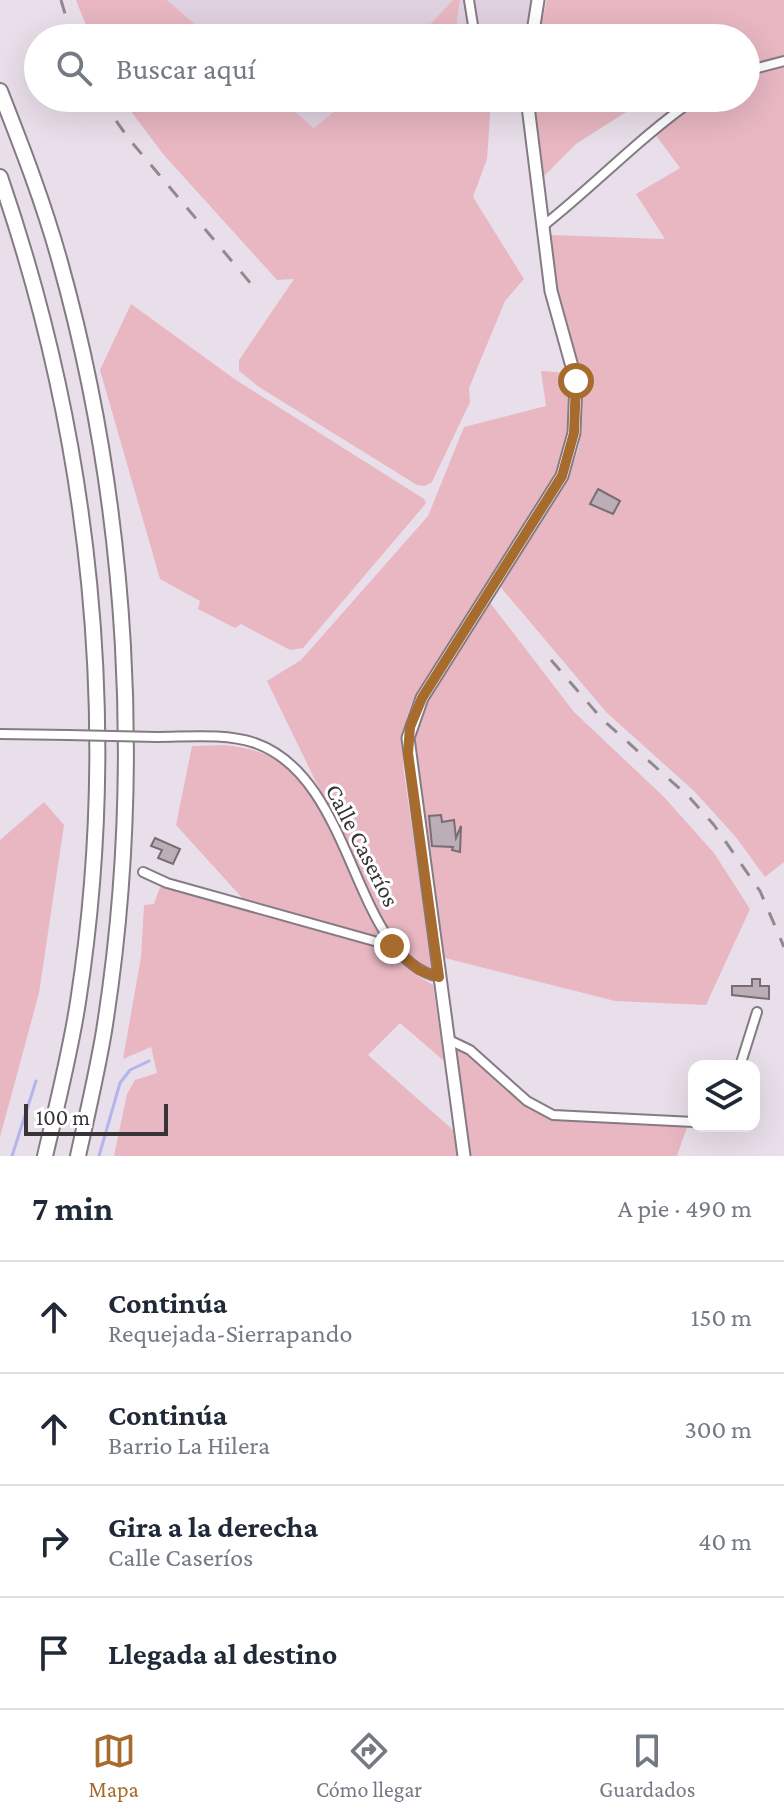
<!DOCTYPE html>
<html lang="es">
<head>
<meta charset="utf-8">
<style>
	body { margin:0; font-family:"Crimson Pro",serif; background:#f2f2f3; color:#1f2937 }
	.controls { position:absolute; right:24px; bottom:24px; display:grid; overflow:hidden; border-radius:16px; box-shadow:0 8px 32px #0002 }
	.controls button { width:72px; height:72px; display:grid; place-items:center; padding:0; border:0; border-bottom:2px solid #e0e1e3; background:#fff; color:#1f2937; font:40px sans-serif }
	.scale { position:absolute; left:24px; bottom:20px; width:144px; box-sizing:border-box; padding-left:8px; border:4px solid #373337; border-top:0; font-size:22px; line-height:28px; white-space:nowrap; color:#373337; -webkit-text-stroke:6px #fff; paint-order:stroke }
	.stop { position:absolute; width:24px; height:24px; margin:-18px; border:6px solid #a76b2e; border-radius:50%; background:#fff }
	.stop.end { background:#a76b2e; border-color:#fff; box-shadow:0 2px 8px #0008 }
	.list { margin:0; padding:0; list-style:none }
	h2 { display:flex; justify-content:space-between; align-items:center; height:104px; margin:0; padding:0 32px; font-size:34px }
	h2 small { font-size:26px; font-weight:400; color:#747a83 }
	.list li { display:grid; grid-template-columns:52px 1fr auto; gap:24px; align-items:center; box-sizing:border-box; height:112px; padding:0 32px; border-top:2px solid #e0e1e3 }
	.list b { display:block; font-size:30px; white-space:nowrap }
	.list p { margin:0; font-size:26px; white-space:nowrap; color:#747a83 }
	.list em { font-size:26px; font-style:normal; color:#747a83 }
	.icon { flex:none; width:44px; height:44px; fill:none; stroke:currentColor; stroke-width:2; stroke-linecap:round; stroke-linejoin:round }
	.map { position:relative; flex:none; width:784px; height:1156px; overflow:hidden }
	.search { position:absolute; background:#fff; box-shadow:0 8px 32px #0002; left:24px; right:24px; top:24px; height:88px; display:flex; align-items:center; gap:20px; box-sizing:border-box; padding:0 28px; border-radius:44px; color:#747a83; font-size:30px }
	.sheet { height:552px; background:#fff }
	nav { display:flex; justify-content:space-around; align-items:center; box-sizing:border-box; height:112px; border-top:2px solid #e0e1e3; background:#fff; font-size:22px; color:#747a83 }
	nav a { display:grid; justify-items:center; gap:4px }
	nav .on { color:#a76b2e }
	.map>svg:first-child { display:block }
	.built { fill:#e0d1e1 }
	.green { fill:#e8b7c2 }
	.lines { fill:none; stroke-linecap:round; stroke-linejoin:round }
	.stream { stroke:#b4b4ee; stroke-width:3 }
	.building { fill:#bcaeb6; stroke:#796d73; stroke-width:2 }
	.street-casing { stroke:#847b84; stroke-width:12 }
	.secondary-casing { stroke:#847b84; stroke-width:15 }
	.highway-casing { stroke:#847b84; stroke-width:18 }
	.street { stroke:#fff; stroke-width:8 }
	.secondary { stroke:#fff; stroke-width:11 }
	.highway { stroke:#fff; stroke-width:14 }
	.rail { stroke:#908990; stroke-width:3; stroke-dasharray:14 14; stroke-linecap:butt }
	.street-bridge-casing { stroke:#847b84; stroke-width:12; stroke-linecap:butt }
	.street-bridge { stroke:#fff; stroke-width:8 }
	.route { stroke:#a76b2e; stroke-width:10 }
	.labels { text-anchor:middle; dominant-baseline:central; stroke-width:6; stroke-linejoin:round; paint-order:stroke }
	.street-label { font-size:24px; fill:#373337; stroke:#fff }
</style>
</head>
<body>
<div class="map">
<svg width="784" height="1156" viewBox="0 0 784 1156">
	<rect width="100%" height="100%" fill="#e9dfea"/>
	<!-- built -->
	<g class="built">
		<path d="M167 0H453L417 38H211Z"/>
		<path d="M460 0H533L527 38H455Z"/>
		<path d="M279 98H350L314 128Z"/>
	</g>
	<!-- green -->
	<g class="green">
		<path d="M76 0H167L211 38H91Z"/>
		<path d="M453 0H460L455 38H417Z"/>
		<path d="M547 0H784V58L746 67V38H538Z"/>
		<path d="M784 63V862L765 877 735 836 694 791 606 712 498 584C521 548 570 484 579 446 590 394 571 357 560 308 555 284 552 260 551 235L665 239 636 194 680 168 655 134 701 98H746V74Z"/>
		<path d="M121 98H279L314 128 350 98H479L491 102 487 159 473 197 524 279 505 301 469 388 470 402 432 482 425 486 417 485 259 387 239 371V360L294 279 277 280 163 154Z"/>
		<path d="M533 98H648L576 144 542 178Z"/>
		<path d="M131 304 236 380 424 499 426 503 422 508 303 648 290 650 241 624 235 628 198 609 200 601 160 579 100 370Z"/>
		<path d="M541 371 569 373C572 406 570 433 561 465L415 696C402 723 402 743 404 773L433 969C415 964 403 951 391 937L267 681 301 660 428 516 464 427 546 406Z"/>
		<path d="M488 600 574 712 664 797 714 853 750 909 706 1005 615 1001 441 957 413 745 414 728 420 709Z"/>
		<path d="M225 745C248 748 271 753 289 768 313 787 325 821 338 848 353 878 367 908 382 938L244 900 176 825 192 746Z"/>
		<path d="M44 802 64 825 39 993 0 1137V840Z"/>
		<path d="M160 887 226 900 293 923 367 942 387 949 421 978 433 985 444 1061 400 1023 368 1055 453 1130 457 1156H114L127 1094 135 1080 157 1073 151 1047 123 1059 141 957 144 905 154 904Z"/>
		<path d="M457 1049 465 1050 553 1118 687 1127 677 1156H469L455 1054Z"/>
	</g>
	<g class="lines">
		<!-- stream -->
		<g class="stream">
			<path d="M12 1156 36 1081"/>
			<path d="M99 1156 120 1083 130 1070 149 1061"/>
		</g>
	</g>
	<!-- building -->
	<g class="building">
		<path d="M598 489 620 501 613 514 590 504Z"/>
		<path d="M441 815 442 822 454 820 456 838 461 826 460 852 452 850 453 847 432 846 429 816Z"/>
		<path d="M155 838 180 849 173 864 158 858 162 850 151 846Z"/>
		<path d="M752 979H760V986H769V999L732 995V986H752Z"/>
	</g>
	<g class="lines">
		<defs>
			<g id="street">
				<path d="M469 0 475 38"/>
				<path d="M746 71 784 61"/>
				<path d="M543 226C595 185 641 136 696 98"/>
				<path d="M0 734 68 735"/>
				<path d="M157 737C188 737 224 733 255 743 356 778 352 958 439 977"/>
				<path d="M143 872 167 883 392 946"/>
				<path d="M447 1039 470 1050 527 1101 553 1115 694 1122"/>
				<path d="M740 1066 757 1012"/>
			</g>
			<g id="secondary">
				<path d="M532 38 538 0"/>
				<path d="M464 1156 408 738 422 698 562 476 574 433 576 381 551 291 527 98"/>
			</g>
			<g id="highway">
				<path d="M0 91C22 147 44 204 60 262 129 509 144 779 104 1031 97 1073 87 1115 78 1156"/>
				<path d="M0 177C91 441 121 725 78 1002 70 1054 57 1105 45 1156"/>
			</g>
		</defs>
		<!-- street casing -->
		<use href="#street" class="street-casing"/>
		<!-- secondary casing -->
		<use href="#secondary" class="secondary-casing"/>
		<!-- highway casing -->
		<use href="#highway" class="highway-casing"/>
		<!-- street -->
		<use href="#street" class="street"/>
		<!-- secondary -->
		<use href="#secondary" class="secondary"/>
		<!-- highway -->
		<use href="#highway" class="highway"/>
		<!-- rail -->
		<g class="rail">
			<path d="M61 0 72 38"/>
			<path d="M100 98 129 139 252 285"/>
			<path d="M551 660 602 719 689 797 714 825 760 891 784 947"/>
		</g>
		<defs>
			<path id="street-bridge" d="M68 735 157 737"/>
		</defs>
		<!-- street-bridge casing -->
		<use href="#street-bridge" class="street-bridge-casing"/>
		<!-- street-bridge -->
		<use href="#street-bridge" class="street-bridge"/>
	</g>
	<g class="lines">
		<!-- route -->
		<path class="route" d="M392 946 419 970 439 977 408 753 410 727 422 698 562 476 574 433 576 381"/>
	</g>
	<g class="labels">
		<!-- street labels -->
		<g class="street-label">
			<text transform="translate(363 845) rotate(63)">Calle Caseríos</text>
		</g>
	</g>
</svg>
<div class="controls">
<button><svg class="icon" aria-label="layers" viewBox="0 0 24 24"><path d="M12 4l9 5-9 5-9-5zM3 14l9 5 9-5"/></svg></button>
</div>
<div class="scale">100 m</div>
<div class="stop" style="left:576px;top:381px"></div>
<div class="stop end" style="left:392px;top:946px"></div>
<div class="search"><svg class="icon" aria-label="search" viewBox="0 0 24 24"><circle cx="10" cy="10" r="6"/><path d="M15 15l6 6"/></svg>Buscar aquí</div>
</div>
<section class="sheet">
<h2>7 min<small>A pie · 490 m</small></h2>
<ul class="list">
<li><svg class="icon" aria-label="ahead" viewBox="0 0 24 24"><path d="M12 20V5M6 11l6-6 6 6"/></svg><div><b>Continúa</b><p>Requejada-Sierrapando</p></div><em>150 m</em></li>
<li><svg class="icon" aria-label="ahead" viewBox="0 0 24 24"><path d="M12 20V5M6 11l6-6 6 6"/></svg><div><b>Continúa</b><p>Barrio La Hilera</p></div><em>300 m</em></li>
<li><svg class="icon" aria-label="right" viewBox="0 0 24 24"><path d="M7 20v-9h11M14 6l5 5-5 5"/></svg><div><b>Gira a la derecha</b><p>Calle Caseríos</p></div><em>40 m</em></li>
<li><svg class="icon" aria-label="arrive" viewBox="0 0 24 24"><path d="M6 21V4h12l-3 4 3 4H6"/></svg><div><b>Llegada al destino</b></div></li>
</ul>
</section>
<nav>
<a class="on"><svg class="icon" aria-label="map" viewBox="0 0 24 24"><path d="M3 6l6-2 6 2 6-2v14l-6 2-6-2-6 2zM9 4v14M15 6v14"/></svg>Mapa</a>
<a><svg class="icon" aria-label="directions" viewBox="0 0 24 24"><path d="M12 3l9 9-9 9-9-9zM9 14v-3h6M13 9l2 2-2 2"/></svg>Cómo llegar</a>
<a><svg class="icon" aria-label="saved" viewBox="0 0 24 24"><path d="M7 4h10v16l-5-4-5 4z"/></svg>Guardados</a>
</nav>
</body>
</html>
